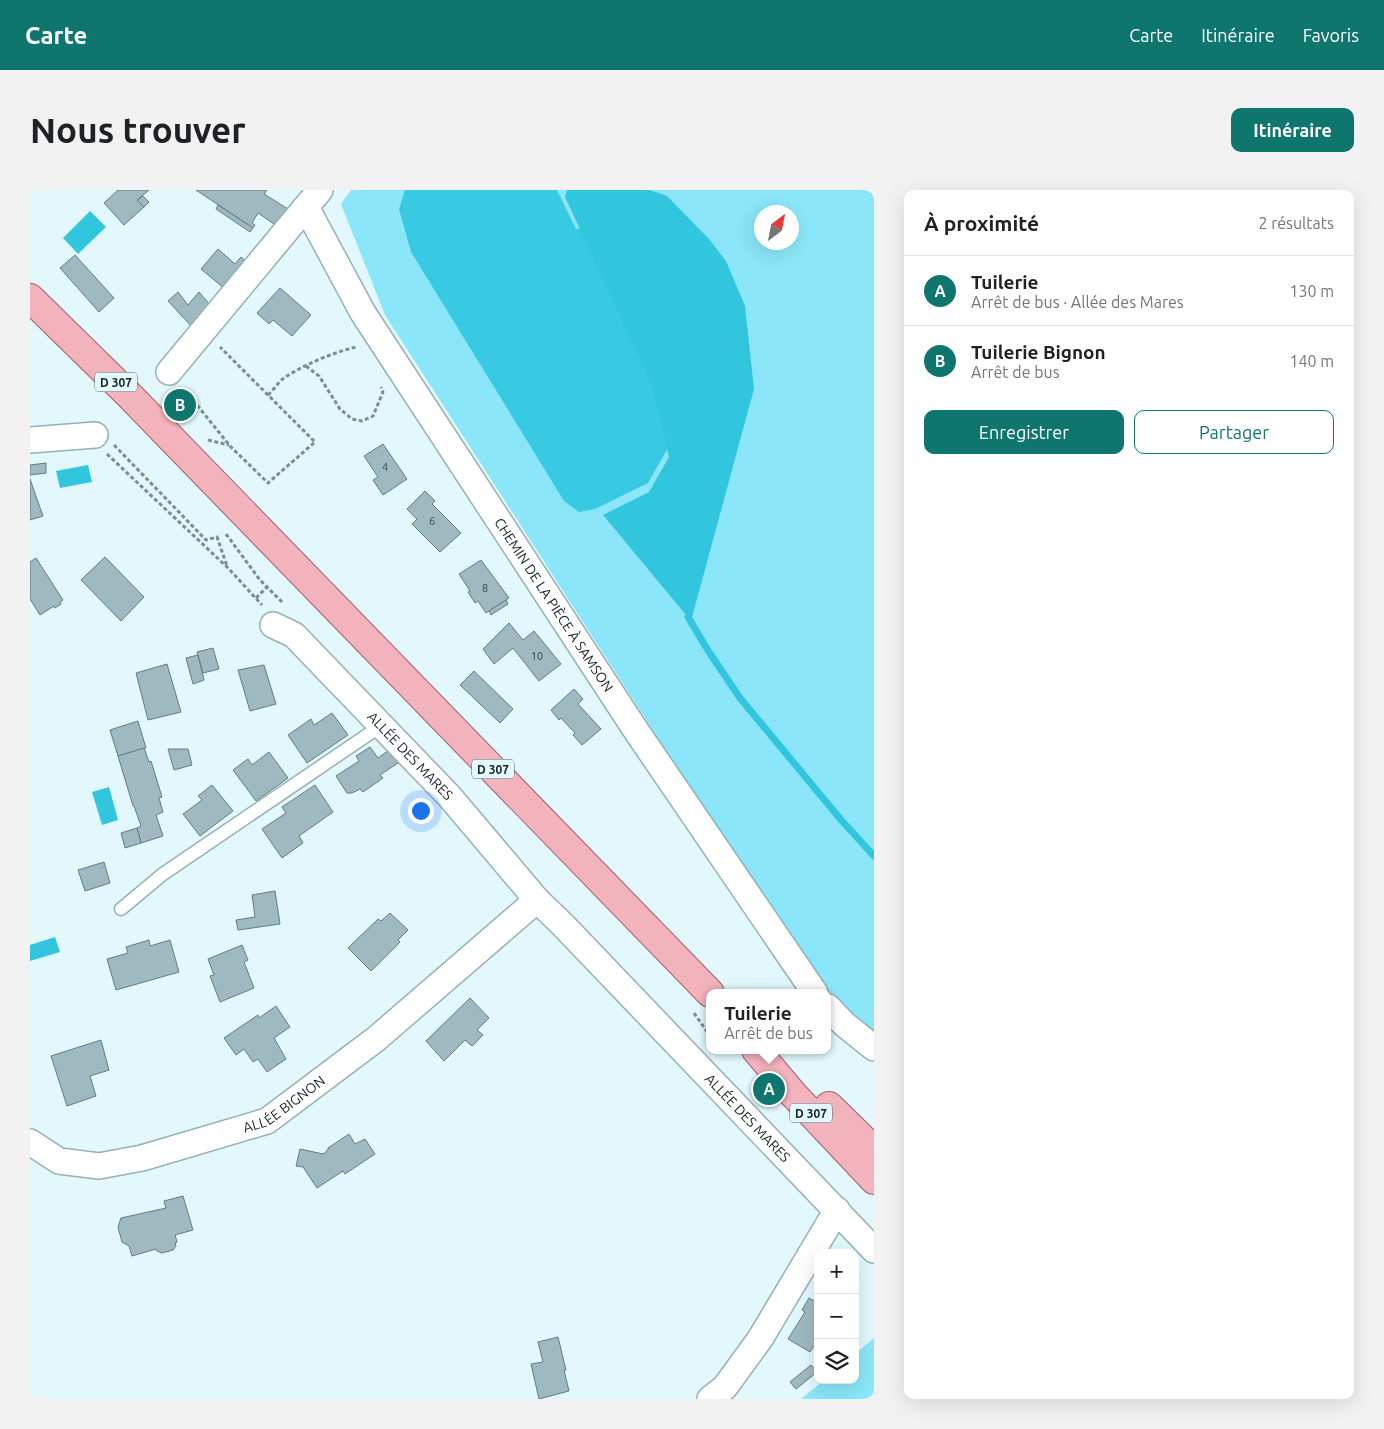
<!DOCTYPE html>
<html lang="fr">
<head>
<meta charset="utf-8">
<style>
	body { margin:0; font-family:Ubuntu,sans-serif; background:#f2f2f2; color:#202124 }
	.controls { position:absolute; right:15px; bottom:15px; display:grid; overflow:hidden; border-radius:10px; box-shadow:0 5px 20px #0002 }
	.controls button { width:45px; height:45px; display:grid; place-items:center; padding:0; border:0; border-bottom:1px solid #e0e0e0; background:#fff; color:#202124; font:25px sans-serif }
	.compass { position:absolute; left:724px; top:15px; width:45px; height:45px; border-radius:50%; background:#fff; box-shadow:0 5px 20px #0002; rotate:32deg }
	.you { position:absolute; left:390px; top:620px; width:18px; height:18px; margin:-12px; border:4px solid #fff; border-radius:50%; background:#1a73e8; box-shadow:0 0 0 8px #1a73e833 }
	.badge { display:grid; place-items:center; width:32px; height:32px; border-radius:50%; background:#0f766e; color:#fff; font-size:16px; font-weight:700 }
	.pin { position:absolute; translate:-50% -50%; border:2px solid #fff; box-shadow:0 1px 5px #0006 }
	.popup { position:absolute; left:676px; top:799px; width:125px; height:65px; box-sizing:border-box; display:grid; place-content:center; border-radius:10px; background:#fff; filter:drop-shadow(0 1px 4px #0005); font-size:16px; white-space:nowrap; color:#757577 }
	.popup b { font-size:19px; color:#202124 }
	.popup::after { content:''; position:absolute; left:50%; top:100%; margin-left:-10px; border:10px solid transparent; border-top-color:#fff }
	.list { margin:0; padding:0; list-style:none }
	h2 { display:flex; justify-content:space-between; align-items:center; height:65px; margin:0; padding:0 20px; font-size:21px }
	h2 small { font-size:16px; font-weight:400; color:#757577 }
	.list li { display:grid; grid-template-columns:32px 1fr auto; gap:15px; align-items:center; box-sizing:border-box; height:70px; padding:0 20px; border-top:1px solid #e0e0e0 }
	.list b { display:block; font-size:19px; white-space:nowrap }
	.list p { margin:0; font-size:16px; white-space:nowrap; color:#757577 }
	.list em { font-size:16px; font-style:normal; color:#757577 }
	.actions { display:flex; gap:10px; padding:15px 20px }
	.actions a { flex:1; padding:11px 0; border:1px solid #0f766e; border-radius:10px; text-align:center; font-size:18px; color:#0f766e }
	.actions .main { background:#0f766e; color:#fff }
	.icon { flex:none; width:28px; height:28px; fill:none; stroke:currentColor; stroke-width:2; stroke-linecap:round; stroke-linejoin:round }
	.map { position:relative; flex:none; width:844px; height:1209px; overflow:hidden; border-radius:10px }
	header { display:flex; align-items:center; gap:30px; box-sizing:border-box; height:70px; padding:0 25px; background:#0f766e; color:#fff }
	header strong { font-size:24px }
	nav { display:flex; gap:28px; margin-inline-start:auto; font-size:18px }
	.intro { display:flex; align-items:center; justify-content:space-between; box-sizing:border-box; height:120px; padding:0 30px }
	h1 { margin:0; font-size:35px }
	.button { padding:12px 22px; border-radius:10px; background:#0f766e; color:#fff; font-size:18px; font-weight:700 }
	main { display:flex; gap:30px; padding:0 30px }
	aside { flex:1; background:#fff; border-radius:10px; box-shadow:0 5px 20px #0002 }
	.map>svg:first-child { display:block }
	.green { fill:#8ae6f8; fill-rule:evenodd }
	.forest { fill:#39cae3 }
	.water { fill:#32c6de }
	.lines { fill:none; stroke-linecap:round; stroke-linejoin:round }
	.stream { stroke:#32c6de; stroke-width:7 }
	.building { fill:#9eb9bf; stroke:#627c82 }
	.lane-casing { stroke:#95b0b6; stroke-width:15 }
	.street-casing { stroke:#95b0b6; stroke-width:28 }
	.primary-casing { stroke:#a15f6a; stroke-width:30 }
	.path { stroke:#7d8d91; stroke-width:3; stroke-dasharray:4 2.5; stroke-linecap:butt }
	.lane { stroke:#fff; stroke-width:12 }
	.street { stroke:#fff; stroke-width:25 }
	.primary { stroke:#f3b3bc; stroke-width:28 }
	.labels { text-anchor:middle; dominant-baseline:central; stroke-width:4; stroke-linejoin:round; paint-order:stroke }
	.number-label { font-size:11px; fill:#3a484c }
	.shield { fill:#e2f8fd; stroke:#556266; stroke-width:1 }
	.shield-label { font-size:12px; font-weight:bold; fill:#182225 }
	.street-label { font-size:14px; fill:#182225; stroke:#e2f8fd }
</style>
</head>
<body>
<header>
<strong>Carte</strong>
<nav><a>Carte</a><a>Itinéraire</a><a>Favoris</a></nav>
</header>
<div class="intro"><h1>Nous trouver</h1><a class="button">Itinéraire</a></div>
<main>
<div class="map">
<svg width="844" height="1209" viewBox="0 0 844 1209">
	<rect width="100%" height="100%" fill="#e2f8fd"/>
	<!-- green -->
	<g class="green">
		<path d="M321 0H844V845L798 807V803H794L788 796 355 125 311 14ZM732 22H762V52H732Z"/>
		<path d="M844 1148V1209H771L794 1190H825V1164Z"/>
	</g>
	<!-- forest -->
	<path class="forest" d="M375 0H527L546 39 561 37 648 240 618 293 565 319 549 322 534 311 381 62 369 19Z"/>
	<!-- water -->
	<g class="water">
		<path d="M537 0H620L637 6 679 49 696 71 715 116 724 199 661 431 573 325 619 302 639 267 622 195 535 7Z"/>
		<path d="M60 21 76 37 48 64 33 48Z"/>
		<path d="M58 275 62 292 30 298 26 281Z"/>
		<path d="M79 597 88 630 72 635 62 602Z"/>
		<path d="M25 747 30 762 0 771V755Z"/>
	</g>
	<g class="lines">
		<!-- stream -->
		<path class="stream" d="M658 427 679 462 710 508 812 631 844 666"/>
	</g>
	<!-- building -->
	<g class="building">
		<path d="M88 0H119L107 10 114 17 94 35 74 13Z"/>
		<path d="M166 0H237L234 4 258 19 247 36 228 23 222 33 225 35 223 38Z"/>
		<path d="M113 6 119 12 114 17 107 10Z"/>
		<path d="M188 15 223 38 220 42 186 19Z"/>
		<path d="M188 59 205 74 211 67 218 73 195 99 171 79Z"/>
		<path d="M45 65 84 108 69 122 30 78Z"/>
		<path d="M250 98 281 125 262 146 243 130 239 134 227 123Z"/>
		<path d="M148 102 158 115 169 102 181 116 163 138 138 111Z"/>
		<path d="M353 254 377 289 353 305 343 290 348 287 334 266Z"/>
		<path d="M16 273V283L0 285V275Z"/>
		<path d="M0 289 13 326 0 330Z"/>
		<path d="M395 301 405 311 402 314 431 343 410 362 382 334 387 329 377 319Z"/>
		<path d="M75 367 114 407 91 431 51 390Z"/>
		<path d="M6 368 33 410 30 412 31 414 25 418 24 416 10 425 0 409V372Z"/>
		<path d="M451 370 479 408 456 423 448 411 445 413 438 402 440 401 429 384Z"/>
		<path d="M476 410 478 414 461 425 459 421Z"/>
		<path d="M479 433 493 450 504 441 531 474 509 491 483 458 464 474 453 459Z"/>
		<path d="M183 458 189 479 173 483 167 462Z"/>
		<path d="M168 465 174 490 163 494 156 468Z"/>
		<path d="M137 474 151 522 118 530 106 483Z"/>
		<path d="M234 475 246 514 220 521 208 480Z"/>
		<path d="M444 481 483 519 470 533 430 495Z"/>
		<path d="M544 499 553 509 548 514 571 539 552 555 543 545 545 543 531 528 529 530 521 520Z"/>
		<path d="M302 523 318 545 277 573 258 545 281 529 284 535Z"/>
		<path d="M108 531 116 558 88 566 80 540Z"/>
		<path d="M340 557 348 568 359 560 368 573 350 585 353 588 333 602 330 599 322 603H317L306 586 329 571 326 566Z"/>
		<path d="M114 558 119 572 121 571 132 607 129 608 133 622 126 625 133 646 111 653 107 638 111 636 104 616H103L88 566Z"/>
		<path d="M138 559H158L162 575 144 580Z"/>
		<path d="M239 562 258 588 226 611 203 580 218 569 222 575Z"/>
		<path d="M182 595 203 621 170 646 153 624 172 610 168 606Z"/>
		<path d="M285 595 303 622 269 646 273 653 252 668 232 639 256 623 252 617Z"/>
		<path d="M107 638 111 653 95 658 91 643Z"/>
		<path d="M74 672 80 693 55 701 48 680Z"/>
		<path d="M245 701 250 734 208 740 206 730 225 727 222 705Z"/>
		<path d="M360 723 378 740 368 750 370 752 341 781 318 758 348 729 351 731Z"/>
		<path d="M119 750 120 756 140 750 149 782 86 800 77 769 98 763 96 757Z"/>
		<path d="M212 755 218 770 214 772 224 798 190 812 180 786 184 785 178 769Z"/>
		<path d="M440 808 459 828 447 840 453 845 442 856 435 850 414 871 396 851Z"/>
		<path d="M246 816 260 837 244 848 256 869 237 882 228 869 223 872 214 859 206 865 194 848 228 825 229 828Z"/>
		<path d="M71 850 79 880 60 886 66 906 37 916 21 866Z"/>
		<path d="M319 944 325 954 335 949 345 964 315 984 313 981 287 998 273 977 266 976 270 959 293 964 298 960V958Z"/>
		<path d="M153 1006 163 1040 145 1045 147 1052 145 1053 146 1056 143 1060 132 1063 127 1061 126 1059 102 1066 99 1056 92 1052 88 1037 91 1028 136 1018 134 1011Z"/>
		<path d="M779 1108 788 1113V1150L780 1162 758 1149 775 1122 772 1120Z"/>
		<path d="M528 1147 536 1180H534L539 1201 509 1209 501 1174 513 1172 508 1152Z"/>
		<path d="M781 1175 787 1182 766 1199 760 1192Z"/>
	</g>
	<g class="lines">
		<defs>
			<path id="lane" d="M91 719 133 684 352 535"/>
			<g id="street">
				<path id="s1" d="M276 17 333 123 607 542 785 803"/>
				<path d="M139 182 290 0"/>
				<path d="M0 250 65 245"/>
				<path id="s2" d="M243 435 264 445 420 607 507 710 533 735 844 1060"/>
				<path d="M798 817 814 834 844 858"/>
				<path id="s3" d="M0 952 29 971 69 976 112 968 237 931 346 849 507 710"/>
				<path d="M680 1209 695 1197 730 1149 807 1020"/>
			</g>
			<g id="primary">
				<path d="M0 108 100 206 680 803"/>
				<path d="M726 860 763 904 844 990"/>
				<path d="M799 916 844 960"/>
			</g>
		</defs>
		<!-- lane casing -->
		<use href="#lane" class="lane-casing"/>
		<!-- street casing -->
		<use href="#street" class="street-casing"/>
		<!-- primary casing -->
		<use href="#primary" class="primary-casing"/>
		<!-- path -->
		<g class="path">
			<path d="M276 176 289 186 310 219 322 229 332 231 343 226 353 202 351 197"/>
			<path d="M155 200 200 256 238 293 285 252 190 157"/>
			<path d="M238 205C244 200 248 192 254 188 275 174 302 163 326 157"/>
			<path d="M178 250 199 255"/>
			<path d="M84 255 176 350 187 347 197 376"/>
			<path d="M77 264 198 378 232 415"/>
			<path d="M196 344 230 390 252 412"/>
			<path d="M226 408 237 397"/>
			<path d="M664 823 680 846"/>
		</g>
		<!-- lane -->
		<use href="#lane" class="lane"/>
		<!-- street -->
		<use href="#street" class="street"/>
		<!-- primary -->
		<use href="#primary" class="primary"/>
	</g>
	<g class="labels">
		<!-- number labels -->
		<g class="number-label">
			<text x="355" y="277">4</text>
			<text x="402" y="331">6</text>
			<text x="455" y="398">8</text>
			<text x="507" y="466">10</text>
		</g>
		<!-- shield labels -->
		<g class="shield">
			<rect x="65" y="182.5" width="42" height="19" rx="4"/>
			<rect x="442" y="569.5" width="42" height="19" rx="4"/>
			<rect x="760" y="913.5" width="42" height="19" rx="4"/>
		</g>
		<g class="shield-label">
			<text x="86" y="192">D 307</text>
			<text x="463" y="579">D 307</text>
			<text x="781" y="923">D 307</text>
		</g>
		<!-- street labels -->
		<g class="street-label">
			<text stroke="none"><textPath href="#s1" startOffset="469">CHEMIN DE LA PIÈCE À SAMSON</textPath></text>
			<text stroke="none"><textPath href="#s2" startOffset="191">ALLÉE DES MARES</textPath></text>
			<text stroke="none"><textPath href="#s3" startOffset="272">ALLÉE BIGNON</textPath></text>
			<text stroke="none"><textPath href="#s2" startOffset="686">ALLÉE DES MARES</textPath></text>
		</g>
	</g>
</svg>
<div class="controls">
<button>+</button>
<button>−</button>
<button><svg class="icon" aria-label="layers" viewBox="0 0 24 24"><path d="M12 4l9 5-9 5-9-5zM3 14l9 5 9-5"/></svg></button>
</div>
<svg class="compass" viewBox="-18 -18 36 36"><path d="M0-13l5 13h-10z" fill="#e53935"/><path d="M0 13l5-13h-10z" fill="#757577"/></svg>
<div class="you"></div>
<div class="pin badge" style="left:739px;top:899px">A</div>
<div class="popup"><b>Tuilerie</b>Arrêt de bus</div>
<div class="pin badge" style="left:150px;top:215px">B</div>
</div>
<aside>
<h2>À proximité<small>2 résultats</small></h2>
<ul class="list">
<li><span class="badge">A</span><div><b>Tuilerie</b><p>Arrêt de bus · Allée des Mares</p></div><em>130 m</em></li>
<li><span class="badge">B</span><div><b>Tuilerie Bignon</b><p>Arrêt de bus</p></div><em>140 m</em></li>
</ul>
<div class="actions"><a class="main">Enregistrer</a><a>Partager</a></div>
</aside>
</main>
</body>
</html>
